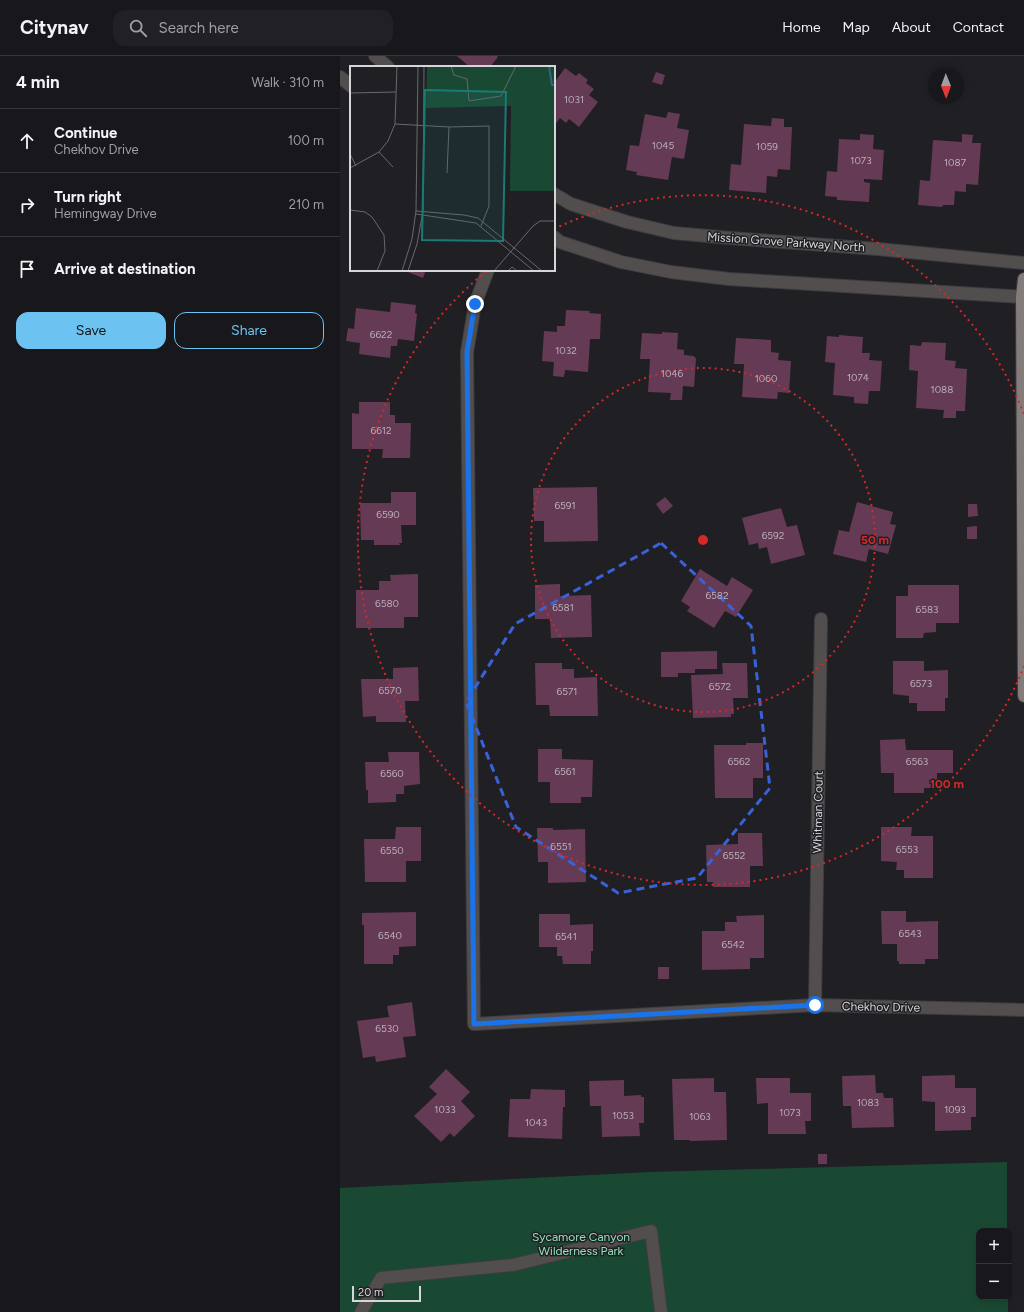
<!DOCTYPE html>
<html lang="en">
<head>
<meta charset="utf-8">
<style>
	body { margin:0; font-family:Figtree,sans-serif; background:#212024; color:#f1f3f6 }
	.controls { position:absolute; right:12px; bottom:12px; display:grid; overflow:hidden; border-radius:8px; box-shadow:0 2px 6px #0003 }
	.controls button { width:36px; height:36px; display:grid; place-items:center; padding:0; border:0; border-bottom:1px solid #36363a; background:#18171b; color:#f1f3f6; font:20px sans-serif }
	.compass { position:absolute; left:588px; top:12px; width:36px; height:36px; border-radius:50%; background:#18171b; box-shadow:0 2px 6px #0003; rotate:179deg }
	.scale { position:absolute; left:12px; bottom:10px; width:69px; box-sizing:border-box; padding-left:4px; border:2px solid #d6d5d9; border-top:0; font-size:11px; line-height:14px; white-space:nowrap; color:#d6d5d9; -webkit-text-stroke:3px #201f24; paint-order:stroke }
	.stop { position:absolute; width:12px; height:12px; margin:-9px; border:3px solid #1a73e8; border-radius:50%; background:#fff }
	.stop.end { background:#1a73e8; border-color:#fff; box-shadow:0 1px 4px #0008 }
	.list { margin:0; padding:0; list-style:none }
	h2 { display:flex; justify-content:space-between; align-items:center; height:52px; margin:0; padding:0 16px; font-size:17px }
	h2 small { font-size:13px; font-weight:400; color:#9f9fa3 }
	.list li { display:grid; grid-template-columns:26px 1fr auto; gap:12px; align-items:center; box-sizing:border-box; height:64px; padding:0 16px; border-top:1px solid #36363a }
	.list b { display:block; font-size:15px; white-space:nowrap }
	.list p { margin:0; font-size:13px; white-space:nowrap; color:#9f9fa3 }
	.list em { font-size:13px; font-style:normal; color:#9f9fa3 }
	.actions { display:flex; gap:8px; padding:12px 16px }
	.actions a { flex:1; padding:9px 0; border:1px solid #6cc3f2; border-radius:12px; text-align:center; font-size:14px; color:#6cc3f2 }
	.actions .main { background:#6cc3f2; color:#111 }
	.icon { flex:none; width:22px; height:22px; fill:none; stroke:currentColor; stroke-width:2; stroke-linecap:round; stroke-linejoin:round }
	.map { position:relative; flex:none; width:684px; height:1256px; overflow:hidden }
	header { display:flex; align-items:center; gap:24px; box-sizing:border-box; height:56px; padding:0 20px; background:#18171b; border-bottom:1px solid #36363a }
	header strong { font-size:19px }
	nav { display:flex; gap:22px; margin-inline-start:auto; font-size:14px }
	.search { width:280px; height:36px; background:#212024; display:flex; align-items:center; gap:10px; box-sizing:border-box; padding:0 14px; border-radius:12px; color:#9f9fa3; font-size:15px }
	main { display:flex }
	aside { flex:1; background:#18171b }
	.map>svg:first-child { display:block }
	.green { fill:#1a4933 }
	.building { fill:#653a55 }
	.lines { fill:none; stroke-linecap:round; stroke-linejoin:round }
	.minor-casing { stroke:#3d3c41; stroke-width:14 }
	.major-casing { stroke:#3d3c41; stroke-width:14 }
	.minor { stroke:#524e4e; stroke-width:12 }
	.major { stroke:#837c7a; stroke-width:12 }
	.route { stroke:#1a73e8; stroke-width:5 }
	.marked { fill:none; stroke:#3962d8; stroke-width:3; stroke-dasharray:8 5; stroke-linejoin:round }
	.ring { fill:none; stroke:#d62828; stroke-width:2; stroke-dasharray:2 4 }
	.labels { text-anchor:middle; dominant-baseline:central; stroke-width:3; stroke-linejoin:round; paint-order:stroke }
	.number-label { font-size:10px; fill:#baaeb8 }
	.street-label { font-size:12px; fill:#d6d5d9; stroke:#201f24 }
	.park-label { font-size:12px; fill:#8fe2b6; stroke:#201f24 }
	.inset-river { fill:none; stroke:#2b697f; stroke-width:2 }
	.inset-road { fill:none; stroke:#69686c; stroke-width:1 }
	.view { fill:#197b73; fill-opacity:0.15; stroke:#197b73; stroke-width:2 }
	.inset-edge { fill:none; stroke:#d6d5d9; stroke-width:2 }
	.centre { fill:#d62828; stroke:#201f24; stroke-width:2 }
	.ring-label { font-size:12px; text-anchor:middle; font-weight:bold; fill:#d62828; stroke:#201f24; stroke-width:3; stroke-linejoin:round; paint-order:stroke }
</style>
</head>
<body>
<header>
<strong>Citynav</strong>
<div class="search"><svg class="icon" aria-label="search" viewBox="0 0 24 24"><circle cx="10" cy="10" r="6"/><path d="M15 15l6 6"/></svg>Search here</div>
<nav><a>Home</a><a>Map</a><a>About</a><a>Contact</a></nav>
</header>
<main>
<aside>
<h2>4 min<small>Walk · 310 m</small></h2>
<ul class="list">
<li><svg class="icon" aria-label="ahead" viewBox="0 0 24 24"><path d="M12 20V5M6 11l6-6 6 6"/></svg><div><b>Continue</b><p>Chekhov Drive</p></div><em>100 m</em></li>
<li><svg class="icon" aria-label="right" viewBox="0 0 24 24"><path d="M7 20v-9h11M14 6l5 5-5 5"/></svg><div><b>Turn right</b><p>Hemingway Drive</p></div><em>210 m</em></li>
<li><svg class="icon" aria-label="arrive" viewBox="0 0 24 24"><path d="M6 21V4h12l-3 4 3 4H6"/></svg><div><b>Arrive at destination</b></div></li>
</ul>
<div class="actions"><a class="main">Save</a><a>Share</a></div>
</aside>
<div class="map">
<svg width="684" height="1256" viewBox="0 0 684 1256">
	<rect width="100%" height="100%" fill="#201f24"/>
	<!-- green -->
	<path class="green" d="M667 1106V1175H639V1241H668V1256H0V1132L311 1116Z"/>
	<!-- building -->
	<g class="building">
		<path d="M117 0H157L158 1 150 11H130Z"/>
		<path d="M225 12 236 20 239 17 248 24 246 27 254 33 249 39 258 46 239 71 229 63 226 67 220 62 214 70V27Z"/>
		<path d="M316 16 325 19 322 29 312 26Z"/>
		<path d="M328 56 340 58 337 72 349 74 344 103 332 101 328 124 296 119 297 116 286 114 290 89 299 90 305 58 326 62Z"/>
		<path d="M432 62 444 63V71H452L450 114 438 113 437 121 427 120 426 137 389 134 391 108 401 109 404 68 431 70Z"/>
		<path d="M520 78 534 79 533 93 544 94 542 124 524 123V126L530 127 529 146 497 144V141L485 140 487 115 497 116 499 83 520 84Z"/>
		<path d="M622 78 633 79 632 87H641L638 129 626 128V136L615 135 614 149H603L602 151 578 149 580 124 590 125 593 84 622 86Z"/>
		<path d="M63 214H86L83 222Z"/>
		<path d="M51 246 76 249 75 257 77 258 74 285 58 283 57 290H51L50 302 19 298 20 287 6 285 8 272 14 273 16 252 50 256Z"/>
		<path d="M226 254 250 255 249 257 261 258 260 283H250L248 316 225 314 224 321 213 320 214 306 202 305 204 275 217 276V270H225Z"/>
		<path d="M322 276 338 277 337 293 344 294V299L354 300V301L356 302 354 331 343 330 342 344H330L331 337 308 336 310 303H300L302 277 322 278Z"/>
		<path d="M499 279 523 281 522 297H530L529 304 542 305 540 335H529L528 348 514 347V341L493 339 495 307 485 306 487 280 499 281Z"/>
		<path d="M396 282 431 284V296L439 297 438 304 451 305 449 337 438 336 437 343 402 341 404 308H394Z"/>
		<path d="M582 286 606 287 605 304 616 305 615 312 627 313 625 355H616V362H603L604 354 576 352 578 315 569 314 570 289 581 290Z"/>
		<path d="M19 346H50V359H55V367H71L70 402H42L43 393H12V357L19 358Z"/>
		<path d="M257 431 258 485 204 486V465H194L193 432Z"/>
		<path d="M51 436H76V469H61L62 487H59L60 489H34V484H21L20 447H51Z"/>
		<path d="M325 441 333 450 323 458 316 448Z"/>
		<path d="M517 446 553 456 550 468 556 469 548 498 529 493 526 506 493 498 499 474 509 476Z"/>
		<path d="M628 448H637L638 460 628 461Z"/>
		<path d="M441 452 447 471 457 469 465 499 431 508 427 491 419 493 418 487 409 489 402 462Z"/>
		<path d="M637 470V483H627V471Z"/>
		<path d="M360 513 387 530 392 521 413 534 396 561 385 555 374 572 347 555 350 551 341 545Z"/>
		<path d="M78 518V561H64V572H16V534H39V525H51L50 519Z"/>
		<path d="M220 528V540L251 539 252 581 211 582 210 563H195V529Z"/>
		<path d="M568 529H619V567H596V576L584 577 583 582H556V540H568Z"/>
		<path d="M377 595V613H355V617H338V621H321V596Z"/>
		<path d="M553 605H584V615L608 614V642H605V655H577V647H569V640L553 638Z"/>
		<path d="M195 607H222V613H234V622L257 621 258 660H210L209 649H196Z"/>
		<path d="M382 607H407L408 642H393L394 658H391V661L353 662 351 619 383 618Z"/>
		<path d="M78 611 79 645H65L66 666H36V660L23 661 21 623H53V612Z"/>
		<path d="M565 683 566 694H613V717H597V732H584V737H554V717H541L540 684Z"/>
		<path d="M406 687H423V722H413V742H375L374 689H406Z"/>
		<path d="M198 693H222V703L253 704 252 741H241V747H210V726H198Z"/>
		<path d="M48 696H79L80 728 64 730V738H56V746L28 747V734H26L25 706H49Z"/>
		<path d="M56 771H81V805H66V826H25L24 783H55Z"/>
		<path d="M541 771H572L571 780H593V822H564V814H556L557 806 541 805Z"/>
		<path d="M197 772H213V774L245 773 246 826 208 827V806H198Z"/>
		<path d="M398 777H422L423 810H410V831H373V826H367L366 789 398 788Z"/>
		<path d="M541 855H566V866L598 865V903H585V908H559V905H557V888H542Z"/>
		<path d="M76 856V890L59 891V899H53V908H24V869H22V857Z"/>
		<path d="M199 858H230V869L253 868V895H251V908H223L222 900H217V891H199Z"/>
		<path d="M424 859V902H410V913L362 914V875H385V866H397L396 860Z"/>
		<rect x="318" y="911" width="11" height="12"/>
		<path d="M72 946 76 980 63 981 66 1001 36 1006 35 1000 23 1002 17 965 49 961 47 950Z"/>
		<path d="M106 1013 130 1036 121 1045 135 1060 114 1081 110 1077 101 1086 74 1060 97 1038 89 1031Z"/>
		<path d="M535 1019 536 1037H543L544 1042H553L554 1071 512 1072 511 1050H503L502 1020Z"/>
		<path d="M615 1019V1032H636V1061H631V1074L595 1075V1046L582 1045V1020Z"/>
		<path d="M374 1022V1036H386L387 1084 350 1085V1084H334L332 1023Z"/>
		<path d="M416 1022H450V1037H471V1065H465L466 1078H428V1047L417 1048Z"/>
		<path d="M284 1024V1040L301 1039V1041H304V1067H299L300 1080 262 1081 261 1050H250L249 1025Z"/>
		<path d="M191 1033 225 1034V1051H223L222 1083 168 1081 170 1043H190Z"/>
		<rect x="478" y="1098" width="9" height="10"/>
	</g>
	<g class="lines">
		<defs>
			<g id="minor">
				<path d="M35 0 48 11"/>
				<path d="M0 21 11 30"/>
				<path d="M214 138 231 148 287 166 334 177 390 182 538 193 684 207"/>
				<path d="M214 181 220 186 281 206 331 216 389 223 684 241"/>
				<path d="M148 214 135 248 127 296 134 968 475 949 684 954"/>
				<path d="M475 949 481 563"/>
				<path d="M21 1256 41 1222 173 1209 311 1175 321 1256"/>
			</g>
			<path id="major" d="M684 223 682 241 684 640"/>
		</defs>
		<!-- minor casing -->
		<use href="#minor" class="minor-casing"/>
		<!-- major casing -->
		<use href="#major" class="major-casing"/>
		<!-- minor -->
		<use href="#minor" class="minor"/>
		<!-- major -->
		<use href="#major" class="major"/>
	</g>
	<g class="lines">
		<!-- route -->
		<path class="route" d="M135 248 127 296 134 968 475 949"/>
	</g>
	<!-- marked area -->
	<path class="marked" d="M321 487 411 570 430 732 357 822 278 837 176 771 126 646 175 568Z"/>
	<!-- distance rings -->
	<g class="ring">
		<circle cx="363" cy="484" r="172"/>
		<path d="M684 610A345 345 0 1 1 148 214M214 173A345 345 0 0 1 684 358"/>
	</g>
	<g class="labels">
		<!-- number labels -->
		<g class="number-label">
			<text x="234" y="43">1031</text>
			<text x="323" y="89">1045</text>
			<text x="427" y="90">1059</text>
			<text x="521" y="104">1073</text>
			<text x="615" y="106">1087</text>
			<text x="41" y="278">6622</text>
			<text x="226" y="294">1032</text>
			<text x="332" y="317">1046</text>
			<text x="518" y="321">1074</text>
			<text x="426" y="322">1060</text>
			<text x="602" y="333">1088</text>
			<text x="41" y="374">6612</text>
			<text x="225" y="449">6591</text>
			<text x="48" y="458">6590</text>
			<text x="433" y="479">6592</text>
			<text x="377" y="539">6582</text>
			<text x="47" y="547">6580</text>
			<text x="223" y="551">6581</text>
			<text x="587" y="553">6583</text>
			<text x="581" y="627">6573</text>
			<text x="380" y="630">6572</text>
			<text x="50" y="634">6570</text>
			<text x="227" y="635">6571</text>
			<text x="399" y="705">6562</text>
			<text x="577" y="705">6563</text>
			<text x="225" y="715">6561</text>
			<text x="52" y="717">6560</text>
			<text x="221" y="790">6551</text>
			<text x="567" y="793">6553</text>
			<text x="52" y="794">6550</text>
			<text x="394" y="799">6552</text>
			<text x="570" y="877">6543</text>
			<text x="50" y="879">6540</text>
			<text x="226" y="880">6541</text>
			<text x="393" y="888">6542</text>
			<text x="47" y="972">6530</text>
			<text x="528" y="1046">1083</text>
			<text x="105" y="1053">1033</text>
			<text x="615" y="1053">1093</text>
			<text x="450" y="1056">1073</text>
			<text x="283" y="1059">1053</text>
			<text x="360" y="1060">1063</text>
			<text x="196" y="1066">1043</text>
		</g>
		<!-- street labels -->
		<g class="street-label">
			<text transform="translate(446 186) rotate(4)">Mission Grove Parkway North</text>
			<text transform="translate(478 756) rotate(-89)">Whitman Court</text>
			<text transform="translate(541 951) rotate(1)">Chekhov Drive</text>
		</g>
		<!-- park labels -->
		<g class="park-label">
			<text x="241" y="1181">Sycamore Canyon<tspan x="241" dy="14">Wilderness Park</tspan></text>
		</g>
	</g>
	<!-- overview -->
	<g transform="translate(10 10)">
		<rect width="205" height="205" fill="#201f24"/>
		<path d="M77 0H205V125H160L161 40 76 42Z" fill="#1a4933"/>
		<path class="inset-river" d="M199 0 202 19H205"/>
		<path class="inset-road" d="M101 0 104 9 117 13 119 35 151 30 166 0M0 27 46 26M45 58 99 61 139 60V140L131 160M29 86 43 101M0 88 6 100M0 102 29 86 38 75 45 58 47 0M97 107 99 61M0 144 15 146 22 151 34 169 35 185 27 205M66 145 114 149 128 152 192 205M66 148 126 157 184 205M52 205 62 173 66 145 68 0M58 205 67 178 73 145 74 0M144 205 183 160 190 155H205M158 205 162 201 167 205"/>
		<path class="view" d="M75 24 156 26 153 175 72 174Z"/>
		<rect width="205" height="205" class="inset-edge"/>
	</g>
	<circle cx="363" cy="484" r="6" class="centre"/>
	<g class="ring-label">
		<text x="535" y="488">50 m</text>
		<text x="607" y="732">100 m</text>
	</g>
</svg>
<div class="controls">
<button>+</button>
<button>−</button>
</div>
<svg class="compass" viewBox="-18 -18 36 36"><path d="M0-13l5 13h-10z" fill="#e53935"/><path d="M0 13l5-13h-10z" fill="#9f9fa3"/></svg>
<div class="scale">20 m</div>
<div class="stop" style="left:475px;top:949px"></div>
<div class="stop end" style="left:135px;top:248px"></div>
</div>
</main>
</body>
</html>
